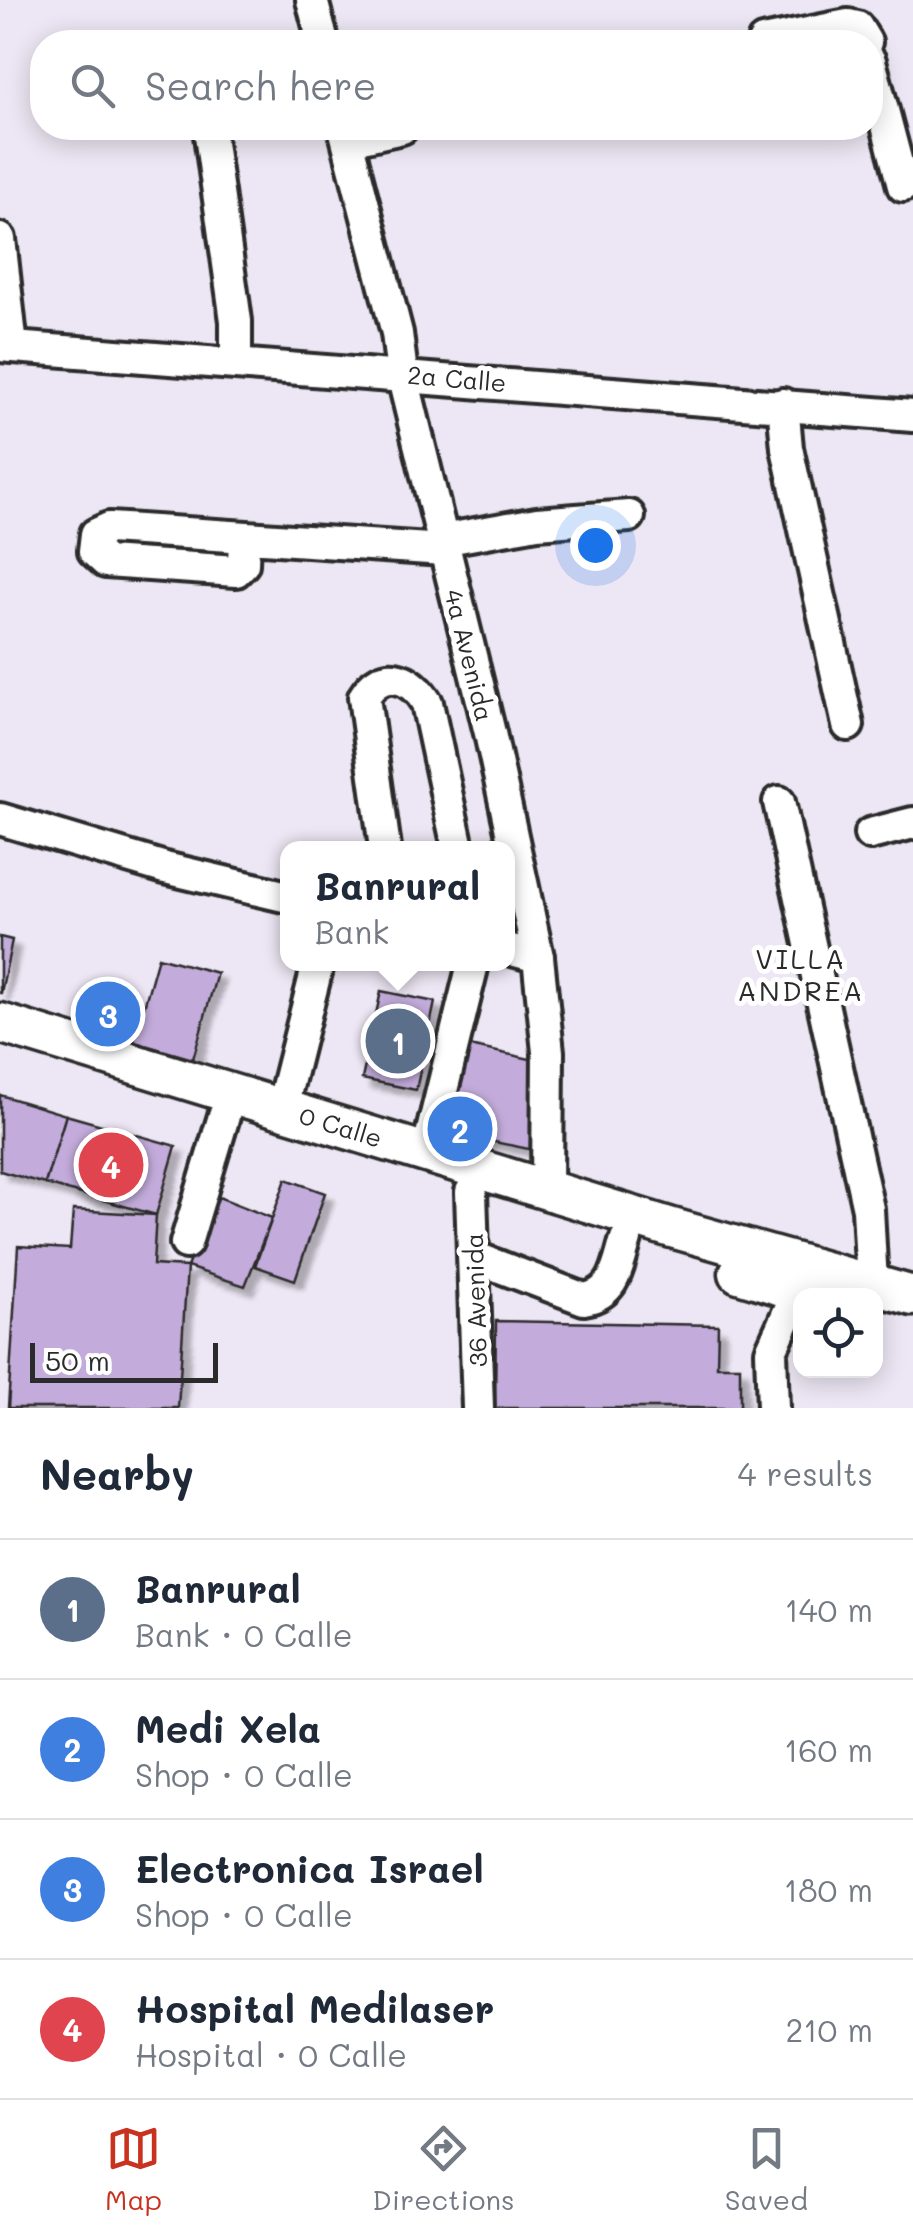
<!DOCTYPE html>
<html lang="en">
<head>
<meta charset="utf-8">
<style>
	body { margin:0; font-family:Mali,sans-serif; background:#f2f2f3; color:#1f2937 }
	.controls { position:absolute; right:30px; bottom:30px; display:grid; overflow:hidden; border-radius:20px; box-shadow:0 5px 25px #0003 }
	.controls button { width:90px; height:90px; display:grid; place-items:center; padding:0; border:0; border-bottom:2px solid #e0e1e3; background:#fff; color:#1f2937; font:50px sans-serif }
	.scale { position:absolute; left:30px; bottom:25px; width:188px; box-sizing:border-box; padding-left:10px; border:5px solid #2b2b2b; border-top:0; font-size:28px; line-height:35px; white-space:nowrap; color:#2b2b2b; -webkit-text-stroke:8px #fff; paint-order:stroke }
	.you { position:absolute; left:595px; top:545px; width:35px; height:35px; margin:-25px; border:8px solid #fff; border-radius:50%; background:#1a73e8; box-shadow:0 0 0 15px #1a73e833 }
	.badge { display:grid; place-items:center; width:65px; height:65px; border-radius:50%; background:#c8321e; color:#fff; font-size:32px; font-weight:700 }
	.pin { position:absolute; translate:-50% -50%; border:5px solid #fff; box-shadow:0 2px 10px #0006 }
	.popup { position:absolute; left:280px; top:841px; width:235px; height:130px; box-sizing:border-box; display:grid; place-content:center; border-radius:20px; background:#fff; filter:drop-shadow(0 2px 8px #0005); font-size:32px; white-space:nowrap; color:#747a83 }
	.popup b { font-size:38px; color:#1f2937 }
	.popup::after { content:''; position:absolute; left:50%; top:100%; margin-left:-20px; border:20px solid transparent; border-top-color:#fff }
	.list { margin:0; padding:0; list-style:none }
	h2 { display:flex; justify-content:space-between; align-items:center; height:130px; margin:0; padding:0 40px; font-size:42px }
	h2 small { font-size:32px; font-weight:400; color:#747a83 }
	.list li { display:grid; grid-template-columns:65px 1fr auto; gap:30px; align-items:center; box-sizing:border-box; height:140px; padding:0 40px; border-top:2px solid #e0e1e3 }
	.list b { display:block; font-size:38px; white-space:nowrap }
	.list p { margin:0; font-size:32px; white-space:nowrap; color:#747a83 }
	.list em { font-size:32px; font-style:normal; color:#747a83 }
	.icon { flex:none; width:55px; height:55px; fill:none; stroke:currentColor; stroke-width:2; stroke-linecap:round; stroke-linejoin:round }
	.map { position:relative; flex:none; width:913px; height:1408px; overflow:hidden }
	.search { position:absolute; background:#fff; box-shadow:0 5px 25px #0003; left:30px; right:30px; top:30px; height:110px; display:flex; align-items:center; gap:25px; box-sizing:border-box; padding:0 35px; border-radius:40px; color:#747a83; font-size:38px }
	.sheet { height:690px; background:#fff }
	nav { display:flex; justify-content:space-around; align-items:center; box-sizing:border-box; height:140px; border-top:2px solid #e0e1e3; background:#fff; font-size:28px; color:#747a83 }
	nav a { display:grid; justify-items:center; gap:5px }
	nav .on { color:#c8321e }
	.map>svg:first-child { display:block }
	.building { fill:#c3acdb; stroke:#2b2b2b; stroke-width:2.5; filter:url(#shadow) }
	.lines { fill:none; stroke-linecap:round; stroke-linejoin:round }
	.minor-casing { stroke:#2b2b2b; stroke-width:38 }
	.major-casing { stroke:#2b2b2b; stroke-width:45 }
	.minor { stroke:#fff; stroke-width:30 }
	.major { stroke:#fff; stroke-width:38 }
	.labels { text-anchor:middle; dominant-baseline:central; stroke-width:10; stroke-linejoin:round; paint-order:stroke }
	.street-label { font-size:25px; fill:#2b2b2b; stroke:#fff }
	.neighbourhood-label { font-size:28px; letter-spacing:2.5px; fill:#2b2b2b; stroke:#fff }
</style>
</head>
<body>
<div class="map">
<svg width="913" height="1408" viewBox="0 0 913 1408">
	<defs>
		<filter id="shadow"><feDropShadow dx="8" dy="8" stdDeviation="2.5" flood-color="#0004"/></filter>
	</defs>
	<rect width="100%" height="100%" fill="#ede6f4"/>
	<filter id="ink" filterUnits="userSpaceOnUse"><feTurbulence type="fractalNoise" baseFrequency=".01" numOctaves="2"/><feDisplacementMap in="SourceGraphic" scale="20" xChannelSelector="R" yChannelSelector="G"/><feConvolveMatrix kernelMatrix="1 2 1 2 8 2 1 2 1" color-interpolation-filters="sRGB"/></filter>
	<g filter="url(#ink)">
		<!-- building -->
		<g class="building">
			<path d="M0 937 12 940 1 993H0Z"/>
			<path d="M158 957 217 973 193 1059 134 1042Z"/>
			<path d="M381 991 435 1002 416 1090 362 1079Z"/>
			<path d="M100 995 122 1000 115 1033 93 1028Z"/>
			<path d="M465 1045 535 1060 543 1152 446 1132Z"/>
			<path d="M0 1095 66 1115 45 1184 0 1171Z"/>
			<path d="M66 1115 176 1146 156 1215 45 1184Z"/>
			<path d="M286 1179 325 1193 295 1280 255 1266Z"/>
			<path d="M216 1196 272 1218 245 1286 187 1267Z"/>
			<path d="M73 1210 156 1215 153 1265 187 1267 178 1408H8L18 1246 70 1249Z"/>
			<path d="M496 1321 718 1325 717 1366H740V1408H495Z"/>
		</g>
		<g class="lines">
			<defs>
				<g id="minor">
					<path d="M312 0 323 42"/>
					<path d="M763 42 848 25 857 27 866 42"/>
					<path d="M870 61 903 186"/>
					<path d="M209 128 236 321V363"/>
					<path d="M344 128 397 333 402 374 490 733 538 957 548 1052 547 1189"/>
					<path d="M348 140 402 128"/>
					<path d="M0 239 12 347"/>
					<path d="M0 346 913 416"/>
					<path d="M783 404 787 448 848 725"/>
					<path d="M244 538 243 564 236 571 106 562 94 551 96 534 109 528 444 550"/>
					<path d="M442 540 537 523 629 516"/>
					<path d="M779 802 868 1209 872 1284"/>
					<path d="M0 819 165 868 288 897"/>
					<path d="M870 834 913 823"/>
					<path d="M385 848 364 697C382 666 411 676 427 703L458 848"/>
					<path d="M508 949 538 957"/>
					<path d="M282 1107 318 964"/>
					<path d="M427 1152 473 964"/>
					<path d="M471 1192 478 1408"/>
					<path d="M186 1243 224 1116"/>
					<path d="M474 1257 584 1299C616 1294 618 1265 626 1239"/>
					<path d="M773 1408 771 1351 798 1291"/>
				</g>
				<g id="major">
					<path d="M0 1023 672 1228 913 1296"/>
					<path d="M739 1273 815 1296"/>
				</g>
			</defs>
			<!-- minor casing -->
			<use href="#minor" class="minor-casing"/>
			<!-- major casing -->
			<use href="#major" class="major-casing"/>
			<!-- minor -->
			<use href="#minor" class="minor"/>
			<!-- major -->
			<use href="#major" class="major"/>
		</g>
	</g>
	<g class="labels">
		<!-- street labels -->
		<g class="street-label">
			<text transform="translate(457 378) rotate(5)">2a Calle</text>
			<text transform="translate(470 655) rotate(76)">4a Avenida</text>
			<text transform="translate(341 1126) rotate(17)">0 Calle</text>
			<text transform="translate(475 1300) rotate(-92)">36 Avenida</text>
		</g>
		<!-- neighbourhood labels -->
		<g class="neighbourhood-label">
			<text x="801" y="958">VILLA<tspan x="801" dy="32">ANDREA</tspan></text>
		</g>
	</g>
</svg>
<div class="controls">
<button><svg class="icon" aria-label="locate" viewBox="0 0 24 24"><circle cx="12" cy="12" r="6"/><path d="M12 2v4M12 18v4M2 12h4M18 12h4"/></svg></button>
</div>
<div class="scale">50 m</div>
<div class="you"></div>
<div class="pin badge" style="left:398px;top:1041px;background:#5c6f8a">1</div>
<div class="popup"><b>Banrural</b>Bank</div>
<div class="pin badge" style="left:460px;top:1129px;background:#3f7fe0">2</div>
<div class="pin badge" style="left:108px;top:1014px;background:#3f7fe0">3</div>
<div class="pin badge" style="left:111px;top:1165px;background:#e0444e">4</div>
<div class="search"><svg class="icon" aria-label="search" viewBox="0 0 24 24"><circle cx="10" cy="10" r="6"/><path d="M15 15l6 6"/></svg>Search here</div>
</div>
<section class="sheet">
<h2>Nearby<small>4 results</small></h2>
<ul class="list">
<li><span class="badge" style="background:#5c6f8a">1</span><div><b>Banrural</b><p>Bank · 0 Calle</p></div><em>140 m</em></li>
<li><span class="badge" style="background:#3f7fe0">2</span><div><b>Medi Xela</b><p>Shop · 0 Calle</p></div><em>160 m</em></li>
<li><span class="badge" style="background:#3f7fe0">3</span><div><b>Electronica Israel</b><p>Shop · 0 Calle</p></div><em>180 m</em></li>
<li><span class="badge" style="background:#e0444e">4</span><div><b>Hospital Medilaser</b><p>Hospital · 0 Calle</p></div><em>210 m</em></li>
</ul>
</section>
<nav>
<a class="on"><svg class="icon" aria-label="map" viewBox="0 0 24 24"><path d="M3 6l6-2 6 2 6-2v14l-6 2-6-2-6 2zM9 4v14M15 6v14"/></svg>Map</a>
<a><svg class="icon" aria-label="directions" viewBox="0 0 24 24"><path d="M12 3l9 9-9 9-9-9zM9 14v-3h6M13 9l2 2-2 2"/></svg>Directions</a>
<a><svg class="icon" aria-label="saved" viewBox="0 0 24 24"><path d="M7 4h10v16l-5-4-5 4z"/></svg>Saved</a>
</nav>
</body>
</html>
